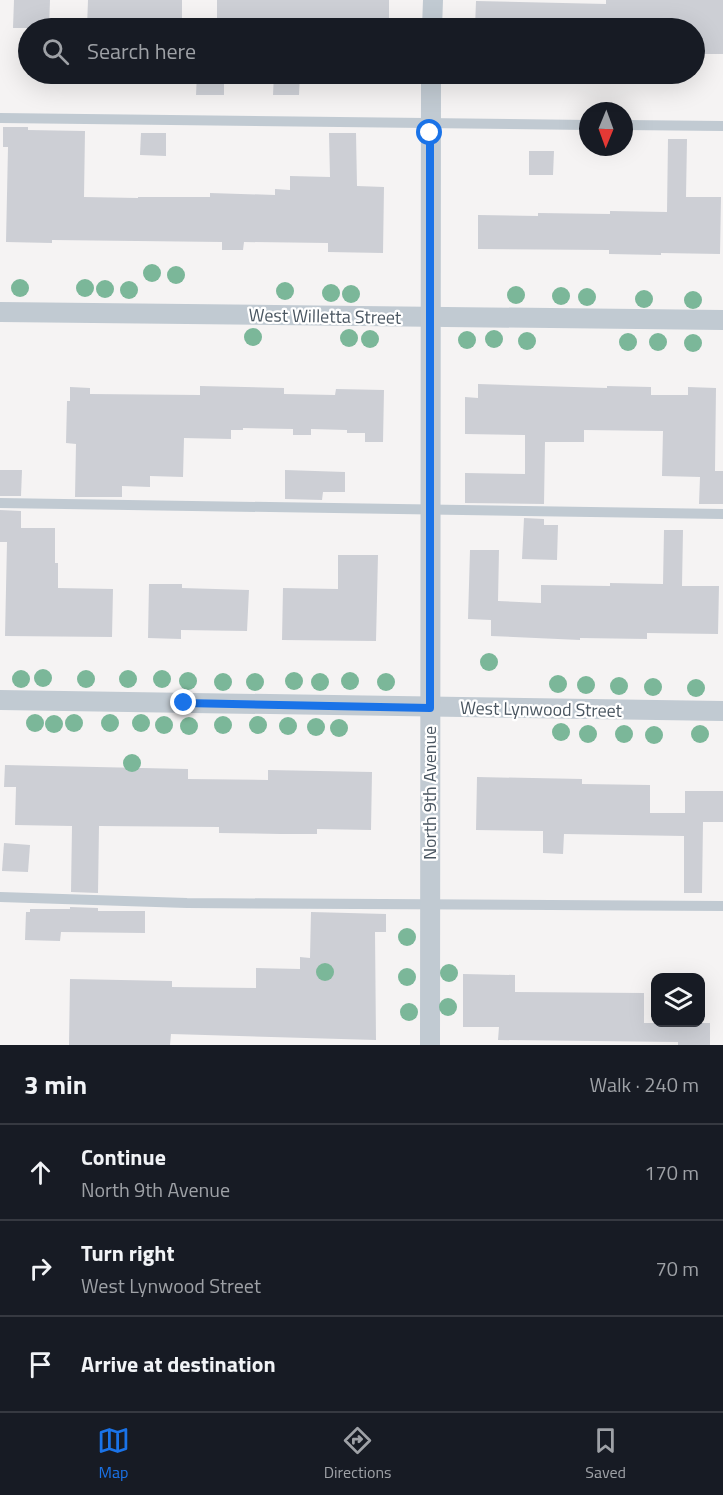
<!DOCTYPE html>
<html lang="en">
<head>
<meta charset="utf-8">
<style>
	body { margin:0; font-family:"Titillium Web",sans-serif; background:#20242c; color:#f1f3f6 }
	.controls { position:absolute; right:18px; bottom:18px; display:grid; overflow:hidden; border-radius:12px; box-shadow:0 6px 24px #0002 }
	.controls button { width:54px; height:54px; display:grid; place-items:center; padding:0; border:0; border-bottom:2px solid #363941; background:#171b24; color:#f1f3f6; font:30px sans-serif }
	.compass { position:absolute; left:579px; top:102px; width:54px; height:54px; border-radius:50%; background:#171b24; box-shadow:0 6px 24px #0002; rotate:181deg }
	.stop { position:absolute; width:18px; height:18px; margin:-14px; border:4px solid #1a73e8; border-radius:50%; background:#fff }
	.stop.end { background:#1a73e8; border-color:#fff; box-shadow:0 2px 6px #0008 }
	.list { margin:0; padding:0; list-style:none }
	h2 { display:flex; justify-content:space-between; align-items:center; height:78px; margin:0; padding:0 24px; font-size:26px }
	h2 small { font-size:20px; font-weight:400; color:#9ea1a6 }
	.list li { display:grid; grid-template-columns:39px 1fr auto; gap:18px; align-items:center; box-sizing:border-box; height:96px; padding:0 24px; border-top:2px solid #363941 }
	.list b { display:block; font-size:22px; white-space:nowrap }
	.list p { margin:0; font-size:20px; white-space:nowrap; color:#9ea1a6 }
	.list em { font-size:20px; font-style:normal; color:#9ea1a6 }
	.icon { flex:none; width:33px; height:33px; fill:none; stroke:currentColor; stroke-width:2; stroke-linecap:round; stroke-linejoin:round }
	.map { position:relative; flex:none; width:723px; height:1045px; overflow:hidden }
	.search { position:absolute; background:#171b24; box-shadow:0 6px 24px #0002; left:18px; right:18px; top:18px; height:66px; display:flex; align-items:center; gap:15px; box-sizing:border-box; padding:0 21px; border-radius:33px; color:#9ea1a6; font-size:22px }
	.sheet { height:366px; background:#171b24 }
	nav { display:flex; justify-content:space-around; align-items:center; box-sizing:border-box; height:84px; border-top:2px solid #363941; background:#171b24; font-size:16px; color:#9ea1a6 }
	nav a { display:grid; justify-items:center; gap:3px }
	nav .on { color:#1a73e8 }
	.map>svg:first-child { display:block }
	.building { fill:#cdcfd5 }
	.lines { fill:none; stroke-linecap:round; stroke-linejoin:round }
	.service { stroke:#c1cad2; stroke-width:10 }
	.minor { stroke:#c1cad2; stroke-width:20 }
	.tree { fill:#7bb799 }
	.route { stroke:#1a73e8; stroke-width:8 }
	.labels { text-anchor:middle; dominant-baseline:central; stroke-width:4.5; stroke-linejoin:round; paint-order:stroke }
	.street-label { font-size:18px; fill:#4a5661; stroke:#fff }
</style>
</head>
<body>
<div class="map">
<svg width="723" height="1045" viewBox="0 0 723 1045">
	<rect width="100%" height="100%" fill="#f5f3f3"/>
	<!-- building -->
	<g class="building">
		<path d="M14 0H50L49 28H13Z"/>
		<path d="M88 0H182V28H87Z"/>
		<rect x="217" y="0" width="172" height="28"/>
		<path d="M606 0H723V54H703V40H694V28H475L476 1 606 4Z"/>
		<path d="M197 74H224V95H196Z"/>
		<path d="M274 74H300L299 95H273Z"/>
		<path d="M3 127H28V130L85 131 84 197 138 198V197H210V193L275 195V189L290 190V176L330 177 329 133H356L357 186 384 187 383 253 328 252V243L244 242 243 250H222V242L52 240V243L6 242 8 147H3Z"/>
		<path d="M141 133H166V156L140 155Z"/>
		<path d="M668 139H687L686 197H721L720 254 661 253V255L609 254V250L478 249V215L538 216V213L610 214V211L667 212Z"/>
		<path d="M529 151H554L553 175H529Z"/>
		<path d="M478 384 607 388V386L651 387V395H688V387L716 388 715 471H723V504H699L700 477 662 476 663 431 584 430V442H545L544 504 465 503V473L525 474V435L465 434V397L478 398Z"/>
		<path d="M200 386 284 388V394L335 395 336 389 384 390 383 442H365V433H347V430L311 429V435H293V429L243 428V430H231V439L184 438 183 477 150 476V487L122 486V497H75L76 444 66 443 67 401H70V387L90 388V394L200 395Z"/>
		<path d="M0 470H22L21 496H0Z"/>
		<path d="M285 470 345 472V492H323L322 500 285 499Z"/>
		<path d="M0 510 21 511V528H55V563H58V588L113 589 112 637 5 636 7 542H0Z"/>
		<path d="M524 518 544 519V525H558L557 560 522 559Z"/>
		<path d="M664 530H683L682 586H719L718 634 647 633V639L580 638V640L491 636V620L468 619 470 550H499L498 601 541 603V585L610 586V583L663 584Z"/>
		<path d="M338 555H378L376 641 282 640 283 588 338 589Z"/>
		<path d="M149 584H182V588L249 590 247 631 181 630V639L148 638Z"/>
		<path d="M5 765 188 769V779L268 780V770L372 772 371 830 317 829V834H281L219 833V827L99 826 98 893 71 892 72 826 15 825 16 787H4Z"/>
		<path d="M477 777 582 779V784L650 785V813H685V791H723V822H703L702 893H684V836L564 834 563 854 543 853V831L476 830Z"/>
		<path d="M4 843 30 845 28 872 2 871Z"/>
		<path d="M70 907 98 908V911H145V933L61 932 60 941 25 940 26 912H30V909H70Z"/>
		<path d="M311 912 386 914V932H375L376 1040 171 1034 170 1045H69L70 979 172 981V987L256 988V968L300 969V957L310 958Z"/>
		<path d="M463 974 515 975V992L644 993V1023H710V1045H678V1042L498 1040 499 1027H463Z"/>
	</g>
	<g class="lines">
		<!-- service -->
		<g class="service">
			<path d="M0 118 588 125"/>
			<path d="M624 125 723 126"/>
			<path d="M0 503 723 514"/>
			<path d="M0 897 187 903 723 906"/>
		</g>
		<!-- minor -->
		<g class="minor">
			<path d="M432 28 433 0"/>
			<path d="M0 312 723 320"/>
			<path d="M0 700 723 711"/>
			<path d="M430 1045 431 74"/>
		</g>
	</g>
	<!-- trees -->
	<g class="tree">
		<circle cx="152" cy="273" r="9"/>
		<circle cx="176" cy="275" r="9"/>
		<circle cx="20" cy="288" r="9"/>
		<circle cx="85" cy="288" r="9"/>
		<circle cx="105" cy="289" r="9"/>
		<circle cx="129" cy="290" r="9"/>
		<circle cx="285" cy="291" r="9"/>
		<circle cx="331" cy="293" r="9"/>
		<circle cx="351" cy="294" r="9"/>
		<circle cx="516" cy="295" r="9"/>
		<circle cx="561" cy="296" r="9"/>
		<circle cx="587" cy="297" r="9"/>
		<circle cx="644" cy="299" r="9"/>
		<circle cx="693" cy="300" r="9"/>
		<circle cx="253" cy="337" r="9"/>
		<circle cx="349" cy="338" r="9"/>
		<circle cx="370" cy="339" r="9"/>
		<circle cx="494" cy="339" r="9"/>
		<circle cx="467" cy="340" r="9"/>
		<circle cx="527" cy="341" r="9"/>
		<circle cx="628" cy="342" r="9"/>
		<circle cx="658" cy="342" r="9"/>
		<circle cx="693" cy="343" r="9"/>
		<circle cx="489" cy="662" r="9"/>
		<circle cx="43" cy="678" r="9"/>
		<circle cx="21" cy="679" r="9"/>
		<circle cx="86" cy="679" r="9"/>
		<circle cx="128" cy="679" r="9"/>
		<circle cx="162" cy="679" r="9"/>
		<circle cx="188" cy="681" r="9"/>
		<circle cx="294" cy="681" r="9"/>
		<circle cx="350" cy="681" r="9"/>
		<circle cx="223" cy="682" r="9"/>
		<circle cx="255" cy="682" r="9"/>
		<circle cx="320" cy="682" r="9"/>
		<circle cx="386" cy="682" r="9"/>
		<circle cx="558" cy="684" r="9"/>
		<circle cx="586" cy="685" r="9"/>
		<circle cx="619" cy="686" r="9"/>
		<circle cx="653" cy="687" r="9"/>
		<circle cx="696" cy="688" r="9"/>
		<circle cx="35" cy="723" r="9"/>
		<circle cx="74" cy="723" r="9"/>
		<circle cx="110" cy="723" r="9"/>
		<circle cx="141" cy="723" r="9"/>
		<circle cx="54" cy="724" r="9"/>
		<circle cx="164" cy="725" r="9"/>
		<circle cx="223" cy="725" r="9"/>
		<circle cx="258" cy="725" r="9"/>
		<circle cx="189" cy="726" r="9"/>
		<circle cx="288" cy="726" r="9"/>
		<circle cx="316" cy="727" r="9"/>
		<circle cx="339" cy="728" r="9"/>
		<circle cx="561" cy="732" r="9"/>
		<circle cx="588" cy="734" r="9"/>
		<circle cx="624" cy="734" r="9"/>
		<circle cx="700" cy="734" r="9"/>
		<circle cx="654" cy="735" r="9"/>
		<circle cx="132" cy="763" r="9"/>
		<circle cx="407" cy="937" r="9"/>
		<circle cx="325" cy="972" r="9"/>
		<circle cx="449" cy="973" r="9"/>
		<circle cx="407" cy="977" r="9"/>
		<circle cx="448" cy="1007" r="9"/>
		<circle cx="409" cy="1012" r="9"/>
	</g>
	<g class="lines">
		<!-- route -->
		<path class="route" d="M184 703 430 708V133"/>
	</g>
	<g class="labels">
		<!-- street labels -->
		<g class="street-label">
			<text transform="translate(325 316) rotate(1)">West Willetta Street</text>
			<text transform="translate(541 709) rotate(1)">West Lynwood Street</text>
			<text transform="translate(429 793) rotate(-90)">North 9th Avenue</text>
		</g>
	</g>
</svg>
<div class="controls">
<button><svg class="icon" aria-label="layers" viewBox="0 0 24 24"><path d="M12 4l9 5-9 5-9-5zM3 14l9 5 9-5"/></svg></button>
</div>
<svg class="compass" viewBox="-18 -18 36 36"><path d="M0-13l5 13h-10z" fill="#e53935"/><path d="M0 13l5-13h-10z" fill="#9ea1a6"/></svg>
<div class="stop" style="left:430px;top:133px"></div>
<div class="stop end" style="left:184px;top:703px"></div>
<div class="search"><svg class="icon" aria-label="search" viewBox="0 0 24 24"><circle cx="10" cy="10" r="6"/><path d="M15 15l6 6"/></svg>Search here</div>
</div>
<section class="sheet">
<h2>3 min<small>Walk · 240 m</small></h2>
<ul class="list">
<li><svg class="icon" aria-label="ahead" viewBox="0 0 24 24"><path d="M12 20V5M6 11l6-6 6 6"/></svg><div><b>Continue</b><p>North 9th Avenue</p></div><em>170 m</em></li>
<li><svg class="icon" aria-label="right" viewBox="0 0 24 24"><path d="M7 20v-9h11M14 6l5 5-5 5"/></svg><div><b>Turn right</b><p>West Lynwood Street</p></div><em>70 m</em></li>
<li><svg class="icon" aria-label="arrive" viewBox="0 0 24 24"><path d="M6 21V4h12l-3 4 3 4H6"/></svg><div><b>Arrive at destination</b></div></li>
</ul>
</section>
<nav>
<a class="on"><svg class="icon" aria-label="map" viewBox="0 0 24 24"><path d="M3 6l6-2 6 2 6-2v14l-6 2-6-2-6 2zM9 4v14M15 6v14"/></svg>Map</a>
<a><svg class="icon" aria-label="directions" viewBox="0 0 24 24"><path d="M12 3l9 9-9 9-9-9zM9 14v-3h6M13 9l2 2-2 2"/></svg>Directions</a>
<a><svg class="icon" aria-label="saved" viewBox="0 0 24 24"><path d="M7 4h10v16l-5-4-5 4z"/></svg>Saved</a>
</nav>
</body>
</html>
